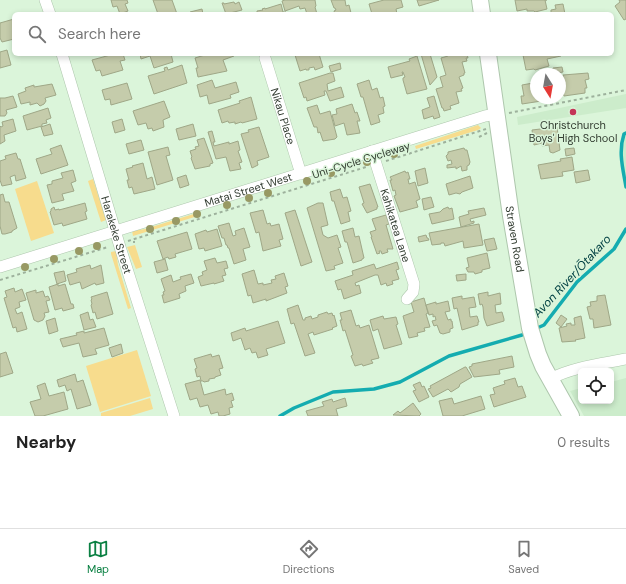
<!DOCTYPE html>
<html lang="en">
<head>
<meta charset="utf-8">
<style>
	body { margin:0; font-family:"DM Sans",sans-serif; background:#f2f2f2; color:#222 }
	.controls { position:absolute; right:12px; bottom:12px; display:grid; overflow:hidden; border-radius:6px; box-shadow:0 2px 6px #0003 }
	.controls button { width:36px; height:36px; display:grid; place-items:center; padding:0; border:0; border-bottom:1px solid #e0e0e0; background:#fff; color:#222; font:20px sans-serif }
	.compass { position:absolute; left:530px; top:68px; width:36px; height:36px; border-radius:50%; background:#fff; box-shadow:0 2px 6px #0003; rotate:169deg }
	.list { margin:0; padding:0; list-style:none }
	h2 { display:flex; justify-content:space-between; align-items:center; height:52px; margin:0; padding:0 16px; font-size:17px }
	h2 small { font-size:13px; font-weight:400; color:#767676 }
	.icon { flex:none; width:22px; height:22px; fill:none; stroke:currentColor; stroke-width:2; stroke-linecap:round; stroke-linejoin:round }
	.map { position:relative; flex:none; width:626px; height:416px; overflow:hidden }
	.search { position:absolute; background:#fff; box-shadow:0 2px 6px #0003; left:12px; right:12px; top:12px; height:44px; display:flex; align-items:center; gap:10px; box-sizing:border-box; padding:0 14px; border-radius:6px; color:#767676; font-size:15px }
	.sheet { height:112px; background:#fff }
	nav { display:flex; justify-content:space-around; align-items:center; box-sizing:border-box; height:56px; border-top:1px solid #e0e0e0; background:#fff; font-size:11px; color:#767676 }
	nav a { display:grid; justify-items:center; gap:2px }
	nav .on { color:#0b8043 }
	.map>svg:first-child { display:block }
	.built { fill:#cceccb }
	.green { fill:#f7dc8d }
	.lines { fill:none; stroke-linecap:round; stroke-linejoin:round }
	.stream { stroke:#14acb0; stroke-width:3.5 }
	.building { fill:#c5ccab; stroke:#9fa787 }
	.minor-casing { stroke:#aec7ad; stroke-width:12 }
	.secondary-casing { stroke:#aec7ad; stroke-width:18 }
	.path { stroke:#9db19c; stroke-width:2; stroke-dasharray:3 3; stroke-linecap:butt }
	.minor { stroke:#fff; stroke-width:11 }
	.secondary { stroke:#fff; stroke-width:16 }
	.tree { fill:#989964 }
	.poi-dot { fill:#c43457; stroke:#dbf5da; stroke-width:1.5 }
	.labels { text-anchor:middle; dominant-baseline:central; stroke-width:3; stroke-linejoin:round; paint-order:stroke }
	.street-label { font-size:11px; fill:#333d32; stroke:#dbf5da }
	.poi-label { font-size:11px; fill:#333d32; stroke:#dbf5da }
	.water-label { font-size:12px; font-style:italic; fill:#024143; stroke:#dbf5da }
</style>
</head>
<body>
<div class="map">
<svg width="626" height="416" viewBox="0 0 626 416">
	<rect width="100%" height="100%" fill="#dbf5da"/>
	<!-- built -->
	<g class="built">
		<path d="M626 94V108L518 125 517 117Z"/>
		<path d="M626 131V183L621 154 622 133Z"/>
		<path d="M626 378V416H584L570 391 581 388V401H611V382Z"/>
	</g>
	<!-- green -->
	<g class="green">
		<path d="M478 125 481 128 478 130 416 149 415 146Z"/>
		<path d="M93 179 106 220 101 222 88 181Z"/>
		<path d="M37 181 54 233 31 241 15 189Z"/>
		<path d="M200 212 201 215 133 236 132 231 145 229Z"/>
		<path d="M135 245 142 267 136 269 127 247Z"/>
		<path d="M116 251 118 265 131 308 128 309 111 254V252Z"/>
		<path d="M137 350 151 396 100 412 86 366Z"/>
		<path d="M150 398 153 409 130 416H101V413Z"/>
	</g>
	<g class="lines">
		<!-- stream -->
		<g class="stream">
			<path d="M626 133 624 134C618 152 623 169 626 187"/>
			<path d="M535 329 544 325 577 282 614 249 626 229"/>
			<path d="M280 416 294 408 333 392 374 389 400 382 449 356 522 335 527 333"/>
		</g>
	</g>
	<!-- building -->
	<g class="building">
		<path d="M111 0H127L128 3 125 4 128 11 120 14 117 6 113 7Z"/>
		<path d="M153 0H172L177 14H158Z"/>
		<path d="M285 0H315L316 6 315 7 317 14H307L305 8 300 9 299 6 285 11 282 1Z"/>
		<path d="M331 0H345L346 6 349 5 351 13 335 14 334 11 336 10 335 8H334Z"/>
		<path d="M384 0H401L403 7 396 9 397 14H372L369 4Z"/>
		<path d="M417 0H439L419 6Z"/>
		<path d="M515 0H547H545L547 9 535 12 534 11H527V9L517 11Z"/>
		<path d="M619 0H626V19L624 20 615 6 620 2Z"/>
		<path d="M234 2 235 4 239 2 242 10 226 14 222 3H224V4Z"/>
		<path d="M281 4 283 12H286V14H257V11L263 10 262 9 265 8V9Z"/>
		<path d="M563 4 565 14H551V10L556 9 555 5Z"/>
		<path d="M202 9 203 14H191L190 12Z"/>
		<path d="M14 19V39L2 42 0 38V23Z"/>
		<path d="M7 50 11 65 0 68V52Z"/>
		<path d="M114 54H123L125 60 120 61 123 70 102 76 100 70 96 71 92 60Z"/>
		<path d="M140 54H171L173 62 154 68 150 56 141 59Z"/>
		<path d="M208 54H234V56L223 60 227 71 198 77 196 68H198L195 58Z"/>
		<path d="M299 54H319L323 67 315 70 314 67 309 68V70H306V69L300 71 295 55Z"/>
		<path d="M421 54H430L437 77 430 85Z"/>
		<path d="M447 54H467L468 58H466L467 61 462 62 465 73H464V75L459 77 463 88 461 89 462 91 456 92 459 103 450 106 451 109 444 111 443 108H442L436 89 443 87 440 77 446 75 441 58 448 56Z"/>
		<path d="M528 54H560L561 56 547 59 549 66 535 70 534 69 526 70 523 55Z"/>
		<path d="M417 56 427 89 407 94 403 80V78L405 77 403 72H402L403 75 391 78 388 67 410 61 409 59Z"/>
		<path d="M340 63 341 69 331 72 329 66Z"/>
		<path d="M182 65 187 83 154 94 148 76 165 71 164 68 167 67 168 70Z"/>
		<path d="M562 67 563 72 552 74 553 68Z"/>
		<path d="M330 73H333L335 81 327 84 328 91 341 87 344 97 330 101 326 91H324L325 95 307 101 306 97 304 98 299 83Z"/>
		<path d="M588 73 589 79 585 80 587 88H585V93L564 96 562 88 565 87 563 75Z"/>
		<path d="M212 80 215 88 236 82 239 92 230 95 231 98 209 104 207 95 200 97 197 85Z"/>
		<path d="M369 80 372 90 377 88 380 98 383 97 385 106 383 107 384 113 378 115 380 122 371 125 363 97H361L357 84Z"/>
		<path d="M127 83 132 99 111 105 110 99 105 100 102 90Z"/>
		<path d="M533 83 536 84V98H548V100L522 104 521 96H524L522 85Z"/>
		<path d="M52 84 56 95 45 98 46 101 44 104 40 106 37 103 30 105V102L21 104 18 94 26 91 25 88 34 85V87Z"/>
		<path d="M13 96 17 107 6 110 7 113 5 116H0V98H5Z"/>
		<path d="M434 96 440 117 434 119 433 116 424 119 422 110 430 107 427 98Z"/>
		<path d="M251 97 257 119 242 123 241 122 235 124V122L229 123 228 121 222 123 218 110 240 103 239 101Z"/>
		<path d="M164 101 170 117 163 120 164 127 153 131 152 128 148 129 146 123 138 125 133 111Z"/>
		<path d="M352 104 355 113 357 112 360 121H357L360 133 347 135 344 123 335 126 332 115 337 114 336 109Z"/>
		<path d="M317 105 320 114 330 111 337 137 335 139 323 141 320 132 318 133 317 127H314L307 108Z"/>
		<path d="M48 108 51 118 46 120 47 123 42 124V126L27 130 23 116Z"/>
		<path d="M13 119 16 131 4 135 5 141 0 144V126L1 127 3 126 2 122Z"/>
		<path d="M122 119 125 130 115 133 112 122Z"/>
		<path d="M50 124 53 134 44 136 41 127Z"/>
		<path d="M193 124 196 136 179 140 176 129Z"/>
		<path d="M259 127 269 157 257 161 258 165 252 168 241 134 249 132 248 130Z"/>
		<path d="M557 127 560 150 553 153 550 152 549 145 542 146V143L534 145 532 130Z"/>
		<path d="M212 131 215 142H213L214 146 229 142V144L238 141 240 150 238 151 242 162 239 163 241 169 230 171 226 157 216 159 208 132Z"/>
		<path d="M204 138 213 163 210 164V166L195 169 191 158 192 157 190 151 196 149 195 147 199 146 197 140Z"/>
		<path d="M141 140 144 150 129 154 126 144Z"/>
		<path d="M61 145 68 165 41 174 36 159 52 154 50 149Z"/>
		<path d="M168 147 170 155 166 156 173 180 157 185 148 152Z"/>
		<path d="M464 148 465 150H467L470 162 469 165 467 166V170L462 171 461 166 456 169V167L447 168V165L452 164 451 160 448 161 446 156 448 154V152Z"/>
		<path d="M574 148 575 154 566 156 565 149Z"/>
		<path d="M16 153 18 159H20L26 178 16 181 15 175 10 177 12 184 2 186 0 180V161L6 159 5 156Z"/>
		<path d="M572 157 574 170 562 172 563 176 541 179 538 165 561 161 560 159Z"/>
		<path d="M143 163 147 179 152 177 155 189 134 194 132 187 129 188 127 180H129L126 169 133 167 132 166Z"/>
		<path d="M425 168 428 183 418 186 415 171Z"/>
		<path d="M73 170 76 181 71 183 74 191 62 194 64 200 52 203 47 185 52 184V181L63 178 61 173Z"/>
		<path d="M588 170 590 180 576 183 574 172Z"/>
		<path d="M405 171 406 173 408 172 410 179H408L409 184 415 182 420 199 416 201 418 207 400 212 394 196 396 195 395 190 393 191 390 180H392L390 177Z"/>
		<path d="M186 175 189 185 180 188 177 178Z"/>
		<path d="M470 176 473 188 462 192 460 194 456 193 449 195 446 184Z"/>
		<path d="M370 184 378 207H377V209L367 213 362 204 364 203 359 187Z"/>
		<path d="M340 189 343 198 347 197 351 211 348 212 350 221 341 224 334 201H332L330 192Z"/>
		<path d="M3 194 5 202H9L17 228 12 231V232L5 234H2L0 226V195Z"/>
		<path d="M431 197 434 207 424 210 422 199Z"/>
		<path d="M85 203 87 211 85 212 87 219 63 226 62 223 54 225 50 212 51 211V209L54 207 55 210 59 209V210Z"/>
		<path d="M318 203H323L328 225 321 227 323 235 328 238 337 235 341 247 338 248 343 263 334 266 335 269 326 271 307 208Z"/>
		<path d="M448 207 449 209 452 208 454 219 432 224 429 214 440 212 443 209Z"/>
		<path d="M484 208 486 215 470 219 471 222 474 221V223L461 227 459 217 469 214 468 211Z"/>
		<path d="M263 210 267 224 270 223 271 226 279 224 283 239 279 240 281 246 263 251 259 232 256 233 250 213Z"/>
		<path d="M295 210 312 262 301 266 285 213Z"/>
		<path d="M386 215 389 224 386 225 393 249H387L388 252 382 254 381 251H379L380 253 377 254 371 237H372L370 232 376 230 372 219Z"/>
		<path d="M229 223 233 236 236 235 235 231 244 228 250 247 243 249 246 260 234 264 229 248H228L227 245H226L224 238H222L218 226Z"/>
		<path d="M479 224 483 245 464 248 463 241 445 246 444 243H441V244L432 245 429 233Z"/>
		<path d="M353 228 355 237 359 236 364 258 362 259V260L353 263 347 242H345L342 231Z"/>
		<path d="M217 229 222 246 205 251 204 248 199 249 195 234 206 230 207 232Z"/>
		<path d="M187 232 192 249 175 254 176 257 169 259 168 257 163 259 157 241Z"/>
		<path d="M426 235 427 238H428L429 240 419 242 418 237Z"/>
		<path d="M494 238 497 249 487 251 484 240Z"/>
		<path d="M487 253 490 268 482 270V272L475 274 474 272H468L466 268 469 267 467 258Z"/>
		<path d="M215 258 217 263 226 261 228 268 224 269 226 275 222 276 224 281 214 284V283L201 286 198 277 203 275 202 272 207 270 204 261Z"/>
		<path d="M165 259 168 270 157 273 154 262Z"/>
		<path d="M397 262 399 269 396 270 399 279 392 281 393 284 387 286 386 283 381 285 378 275H375L355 283 356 286 359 285 361 293 344 299 341 289 338 290 335 281 353 275 352 271 374 264 376 269Z"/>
		<path d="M90 265 91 269 101 265 104 283 96 285 95 283 82 289 80 282 70 285 67 275 77 272 76 269Z"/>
		<path d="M254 270 258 284 263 283V285L272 283 271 280 276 279 275 276 284 273 288 286 285 287 287 293 266 301V299L253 303 251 295 248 296 242 274Z"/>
		<path d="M64 271 66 281 57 284 54 273Z"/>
		<path d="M191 274 194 283 185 286 186 291 179 294 180 298 164 303 162 295H164L163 292 165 291 161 279 171 275 173 282 181 279 180 277Z"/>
		<path d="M466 274V280L457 281 456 275Z"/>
		<path d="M58 284V286L65 284 71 304H73L74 308 63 311 62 308 55 310 49 287Z"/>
		<path d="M14 288 15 292 22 289 26 300 19 302 20 307 15 309 17 314 22 312 27 329 17 332 16 327 13 328 4 298 7 297 5 291Z"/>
		<path d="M36 290V293L43 291 45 297 48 296 50 300 46 301 49 312 44 313 45 316 43 320 38 322 34 320 26 293Z"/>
		<path d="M107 292 113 314 97 319 95 312 93 313 91 305 92 304 91 300 92 299 91 297Z"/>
		<path d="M488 292V296L500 293 501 304 495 305 496 313 502 312 504 319V321L487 326 484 318 483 307 482 304 480 305 478 294Z"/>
		<path d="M605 295 611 325 594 328 593 319H590L587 307 591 306 590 302 597 301V296Z"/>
		<path d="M462 296V299L474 297 476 307 469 308 470 317 477 316 479 322H478V325L462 330 457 308 454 309 452 298Z"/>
		<path d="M424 298 428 313 426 314 430 327 424 328 425 331 417 333 418 336 409 338 403 316 414 312 411 302Z"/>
		<path d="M448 301 450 311 445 312 448 320 451 319V321H452L453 328 450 329V332L443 334 440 333 437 325 434 326 432 321 436 320 435 316 433 317V314L429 315 426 305 436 302V304Z"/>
		<path d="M298 305 303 320H305V318L311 316 312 319 318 317V315L327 312 328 314 332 313 333 316 334 315 337 326 332 328 333 329 314 335 313 332 308 334 315 353 305 356 294 323 291 324 287 309Z"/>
		<path d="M351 310 356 326 359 325 360 328 369 325 379 358 371 360 373 363 363 366 362 364 355 366 351 356 353 355 345 330 343 331 340 320H342L340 313Z"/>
		<path d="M88 312 90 320 93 319 96 327 84 330 80 315Z"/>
		<path d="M561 315 567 319 561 327 556 323Z"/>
		<path d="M383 316 384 319 396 317 398 324 396 325 402 344 384 349 378 329 373 331 370 320Z"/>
		<path d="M581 316 585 338 575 340 576 341 562 342 559 328 567 326 566 324 571 323V325H575L574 318Z"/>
		<path d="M55 318 58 331 49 334 46 321Z"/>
		<path d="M278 321 285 343 266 349 268 355 258 358 256 352 252 353 250 348 245 350 241 338 233 341 231 333 245 328 246 331Z"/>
		<path d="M104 328 109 345 95 349 97 354 83 357 79 343 63 347 60 339 77 335 76 333 84 331V333Z"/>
		<path d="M121 344 123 353 112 357 109 348Z"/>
		<path d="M6 352 13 373 0 377V354Z"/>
		<path d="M211 354 212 357 219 355 223 368 219 369 221 375 215 377V378L209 379V381L204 382 203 381H201L200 376 197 377 195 369 197 368 194 359Z"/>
		<path d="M512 356 514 367 499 370 500 374 474 377 469 367 472 366V364Z"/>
		<path d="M465 367H466L472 377 460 384 459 387 451 392 448 389 433 397 428 389 431 388 430 386Z"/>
		<path d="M75 374 77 382 83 380 91 405 77 409 71 389 67 391 65 385 59 387 57 380Z"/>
		<path d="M515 378 518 387 522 386 526 397 494 407 490 395 495 394 493 388 505 384 504 381Z"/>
		<path d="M200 380 204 395 225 389 226 395 232 393 234 400 231 401 233 407 229 408 230 414 223 416H219L218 412 211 414 208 405 200 407 197 398 190 400 185 384Z"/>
		<path d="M420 382 422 387 424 386 429 397 419 402 413 391 416 390 413 385Z"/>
		<path d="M45 383 49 396 64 392 68 409 43 416H35L30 402 41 399 37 386Z"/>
		<path d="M481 396 485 409 462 416H443L439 401 452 398 454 404Z"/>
		<path d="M345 398 347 406 336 409 338 416H308L306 411 324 406 322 402 332 399 333 402Z"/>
		<path d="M413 403 421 414 419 416 393 415 398 411 400 413Z"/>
	</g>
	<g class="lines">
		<defs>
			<g id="minor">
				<path d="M45 0 50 14"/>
				<path id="s1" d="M62 54 120 247 174 416"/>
				<path id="s2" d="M265 58 301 174"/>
				<path id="s3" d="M372 151 414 284 413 292 407 299"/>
				<path id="s4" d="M0 267 485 116 496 114"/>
				<path d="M550 379C573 367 601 364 626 359"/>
			</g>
			<g id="secondary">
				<path d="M480 0 482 14"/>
				<path id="s5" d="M488 54 511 216 530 328 538 354 543 366 571 416"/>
			</g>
		</defs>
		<!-- minor casing -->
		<use href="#minor" class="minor-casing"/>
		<!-- secondary casing -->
		<use href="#secondary" class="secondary-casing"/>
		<!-- path -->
		<g class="path">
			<path d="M509 113 626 90"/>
			<path d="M479 137 487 133"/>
			<path d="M386 161 486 129"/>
			<path d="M128 241 366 167"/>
			<path d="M134 241V243"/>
			<path d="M0 280 108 247"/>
		</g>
		<!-- minor -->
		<use href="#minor" class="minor"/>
		<!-- secondary -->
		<use href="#secondary" class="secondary"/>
	</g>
	<!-- trees -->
	<g class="tree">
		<circle cx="394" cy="154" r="4"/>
		<circle cx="367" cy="162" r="4"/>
		<circle cx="331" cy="173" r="4"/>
		<circle cx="307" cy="181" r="4"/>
		<circle cx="268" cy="193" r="4"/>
		<circle cx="249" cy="198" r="4"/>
		<circle cx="227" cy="205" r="4"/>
		<circle cx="197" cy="214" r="4"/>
		<circle cx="176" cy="221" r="4"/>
		<circle cx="150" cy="229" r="4"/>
		<circle cx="97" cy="246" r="4"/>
		<circle cx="79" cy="251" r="4"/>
		<circle cx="54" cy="259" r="4"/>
		<circle cx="25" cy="267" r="4"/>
	</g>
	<!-- markers -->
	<circle class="poi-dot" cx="573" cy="112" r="4"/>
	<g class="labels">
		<!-- street labels -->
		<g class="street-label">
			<text stroke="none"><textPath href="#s2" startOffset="61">Nikau Place</textPath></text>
			<text transform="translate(361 160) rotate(-17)">Uni-Cycle Cycleway</text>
			<text stroke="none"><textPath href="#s4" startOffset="260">Matai Street West</textPath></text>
			<text stroke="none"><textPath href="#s3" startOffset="78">Kahikatea Lane</textPath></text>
			<text stroke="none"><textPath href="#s1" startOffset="189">Harakeke Street</textPath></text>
			<text stroke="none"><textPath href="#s5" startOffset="187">Straven Road</textPath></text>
		</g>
		<!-- poi labels -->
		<g class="poi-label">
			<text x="573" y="125">Christchurch<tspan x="573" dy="13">Boys' High School</tspan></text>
		</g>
		<!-- water labels -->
		<g class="water-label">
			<text transform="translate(572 276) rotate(-47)">Avon River/Ōtakaro</text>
		</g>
	</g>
</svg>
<div class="controls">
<button><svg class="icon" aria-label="locate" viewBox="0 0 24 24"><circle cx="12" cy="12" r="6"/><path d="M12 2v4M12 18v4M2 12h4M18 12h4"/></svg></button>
</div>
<svg class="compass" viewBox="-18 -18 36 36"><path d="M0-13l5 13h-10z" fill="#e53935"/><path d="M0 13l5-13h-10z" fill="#767676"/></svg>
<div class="search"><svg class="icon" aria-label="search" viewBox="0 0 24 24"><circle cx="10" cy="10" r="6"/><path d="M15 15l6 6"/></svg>Search here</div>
</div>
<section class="sheet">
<h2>Nearby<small>0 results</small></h2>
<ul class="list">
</ul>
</section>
<nav>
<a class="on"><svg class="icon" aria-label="map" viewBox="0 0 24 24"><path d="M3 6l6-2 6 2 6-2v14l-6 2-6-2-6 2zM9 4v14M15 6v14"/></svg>Map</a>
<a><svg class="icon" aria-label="directions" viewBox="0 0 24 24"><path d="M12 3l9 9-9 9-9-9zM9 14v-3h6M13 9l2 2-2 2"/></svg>Directions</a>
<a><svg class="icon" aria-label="saved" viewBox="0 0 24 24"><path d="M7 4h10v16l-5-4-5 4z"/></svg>Saved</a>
</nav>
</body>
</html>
